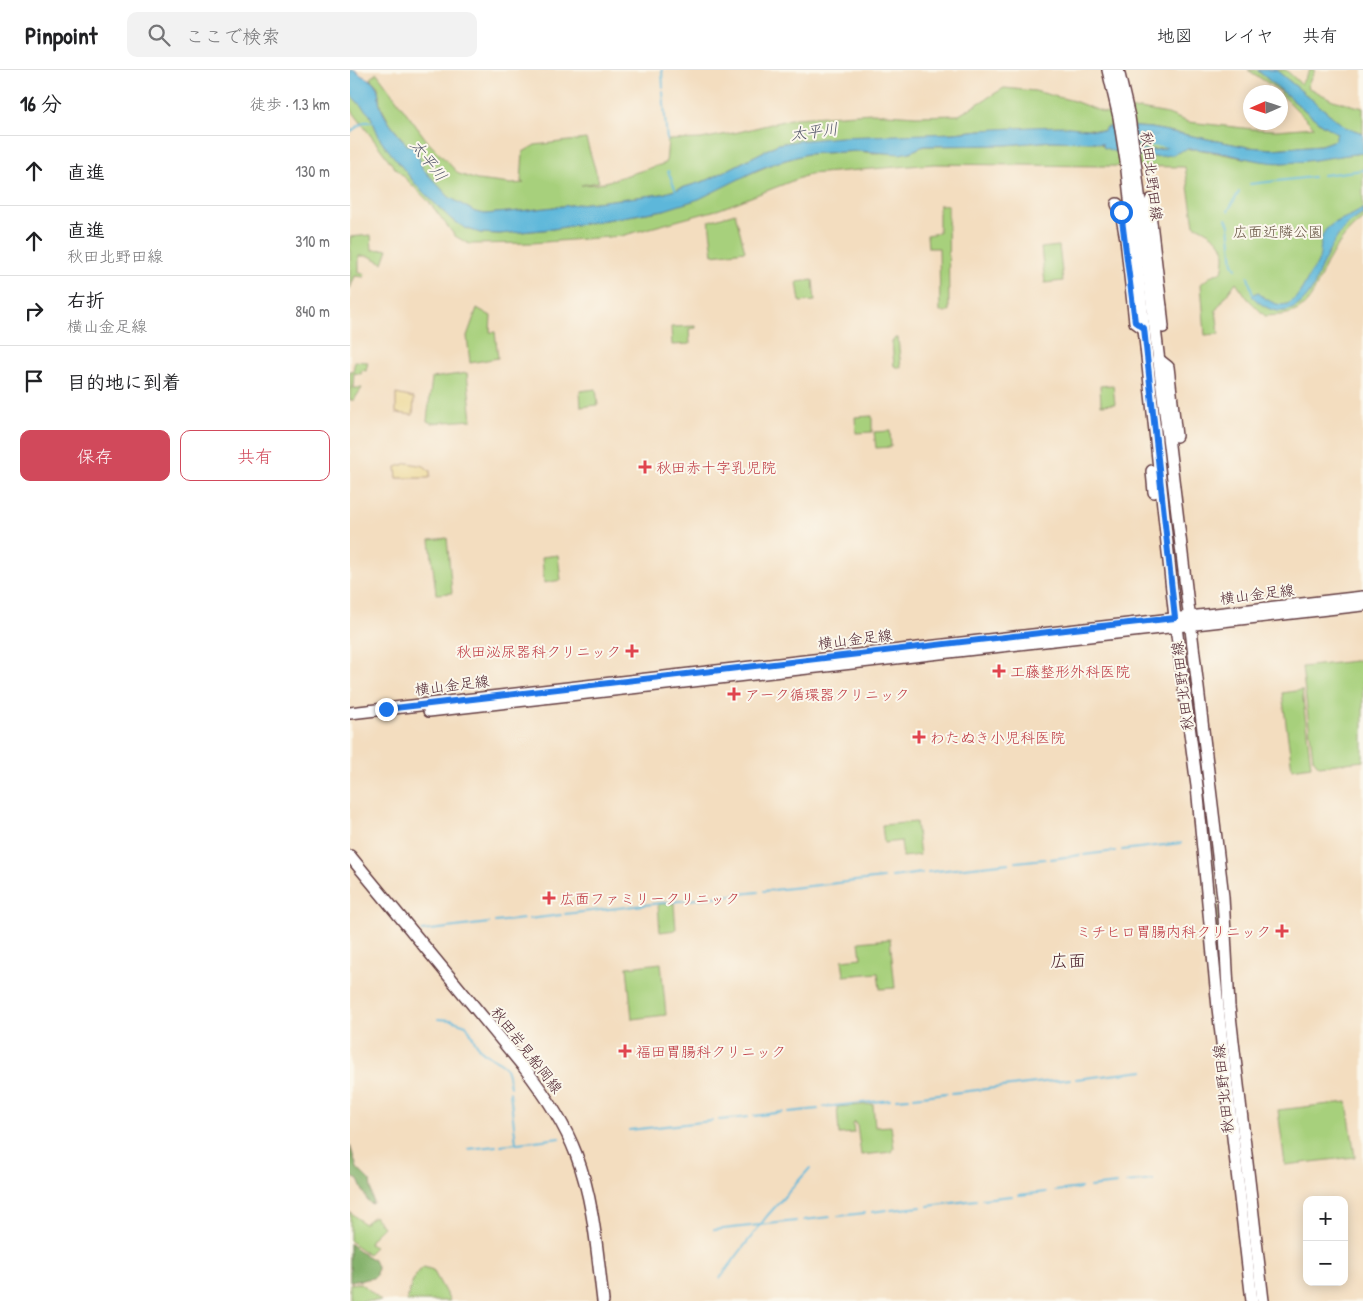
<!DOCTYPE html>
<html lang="ja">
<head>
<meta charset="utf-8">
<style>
	body { margin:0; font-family:"Patrick Hand","Klee One",sans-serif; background:#f2f2f2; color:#202124 }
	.controls { position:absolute; right:15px; bottom:15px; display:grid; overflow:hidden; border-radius:10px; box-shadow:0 2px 12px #0003 }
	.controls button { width:45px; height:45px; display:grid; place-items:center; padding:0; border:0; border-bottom:1px solid #e0e0e0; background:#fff; color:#202124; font:25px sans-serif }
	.compass { position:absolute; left:893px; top:15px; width:45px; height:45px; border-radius:50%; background:#fff; box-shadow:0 2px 12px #0003; rotate:267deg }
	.stop { position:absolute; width:15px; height:15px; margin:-11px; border:4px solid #1a73e8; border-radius:50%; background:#fff }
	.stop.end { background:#1a73e8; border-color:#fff; box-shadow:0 1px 5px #0008 }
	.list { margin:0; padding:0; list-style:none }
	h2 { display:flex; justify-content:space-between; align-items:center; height:65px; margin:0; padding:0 20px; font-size:21px }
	h2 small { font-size:16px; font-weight:400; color:#757577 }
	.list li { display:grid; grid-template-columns:32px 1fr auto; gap:15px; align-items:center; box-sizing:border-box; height:70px; padding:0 20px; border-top:1px solid #e0e0e0 }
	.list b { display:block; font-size:19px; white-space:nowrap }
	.list p { margin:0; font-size:16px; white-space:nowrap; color:#757577 }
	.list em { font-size:16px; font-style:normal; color:#757577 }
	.actions { display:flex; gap:10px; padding:15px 20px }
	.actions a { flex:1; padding:11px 0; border:1px solid #d1495b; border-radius:10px; text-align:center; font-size:18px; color:#d1495b }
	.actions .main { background:#d1495b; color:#fff }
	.icon { flex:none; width:28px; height:28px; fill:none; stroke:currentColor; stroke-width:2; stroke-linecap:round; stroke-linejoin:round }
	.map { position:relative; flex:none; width:1013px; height:1231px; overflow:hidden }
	header { display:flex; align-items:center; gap:30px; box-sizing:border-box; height:70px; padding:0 25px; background:#fff; border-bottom:1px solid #e0e0e0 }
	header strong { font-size:24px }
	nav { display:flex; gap:28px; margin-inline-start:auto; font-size:18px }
	.search { width:350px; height:45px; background:#f2f2f2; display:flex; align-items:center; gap:12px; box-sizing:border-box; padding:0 18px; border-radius:10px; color:#757577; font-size:19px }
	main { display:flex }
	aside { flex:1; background:#fff }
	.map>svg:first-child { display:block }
	.green { fill:#a7d07c; stroke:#787854 }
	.forest { fill:#85b26c; stroke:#68684c }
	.sand { fill:#eeda9e; stroke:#9c7c64 }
	.water { fill:#5db7da; stroke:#546b82; fill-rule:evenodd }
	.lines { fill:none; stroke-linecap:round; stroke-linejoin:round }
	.stream { stroke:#5db7da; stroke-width:2 }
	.river { stroke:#5db7da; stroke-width:11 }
	.major-casing { stroke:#633c41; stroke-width:14 }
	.major { stroke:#fff; stroke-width:11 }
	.route { stroke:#1a73e8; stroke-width:6 }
	.health-dot { fill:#e0444e; stroke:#fbf7ec; stroke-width:2 }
	.labels { text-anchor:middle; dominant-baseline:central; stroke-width:4; stroke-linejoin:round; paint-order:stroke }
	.street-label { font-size:15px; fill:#4a1f2b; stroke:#fbf7ec }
	.park-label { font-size:15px; fill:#665443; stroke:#fbf7ec }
	.health-label { font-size:15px; fill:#be3a42; stroke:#fbf7ec; text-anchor:start }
	.water-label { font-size:16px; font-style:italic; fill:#515468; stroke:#fbf7ec }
	.quarter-label { font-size:18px; fill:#4a1f2b; stroke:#fbf7ec }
</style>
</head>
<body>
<header>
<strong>Pinpoint</strong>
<div class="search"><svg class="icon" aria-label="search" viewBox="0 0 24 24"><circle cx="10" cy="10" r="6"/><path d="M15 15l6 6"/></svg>ここで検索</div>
<nav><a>地図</a><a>レイヤ</a><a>共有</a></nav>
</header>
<main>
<aside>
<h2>16 分<small>徒歩 · 1.3 km</small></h2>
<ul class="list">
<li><svg class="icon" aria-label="ahead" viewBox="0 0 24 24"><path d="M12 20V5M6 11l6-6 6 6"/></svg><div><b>直進</b></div><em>130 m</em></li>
<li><svg class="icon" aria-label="ahead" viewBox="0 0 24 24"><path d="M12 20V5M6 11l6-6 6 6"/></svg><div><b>直進</b><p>秋田北野田線</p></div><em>310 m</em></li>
<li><svg class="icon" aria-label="right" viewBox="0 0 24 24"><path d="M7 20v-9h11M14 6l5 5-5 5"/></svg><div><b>右折</b><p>横山金足線</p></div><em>840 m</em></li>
<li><svg class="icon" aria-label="arrive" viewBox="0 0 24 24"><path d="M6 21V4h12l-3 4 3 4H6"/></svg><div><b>目的地に到着</b></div></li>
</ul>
<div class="actions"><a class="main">保存</a><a>共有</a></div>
</aside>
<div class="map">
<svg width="1013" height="1231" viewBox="0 0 1013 1231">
	<rect width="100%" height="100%" fill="#fbf7ec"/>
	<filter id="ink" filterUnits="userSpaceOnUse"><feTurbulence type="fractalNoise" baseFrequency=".02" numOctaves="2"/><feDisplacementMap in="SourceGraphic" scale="10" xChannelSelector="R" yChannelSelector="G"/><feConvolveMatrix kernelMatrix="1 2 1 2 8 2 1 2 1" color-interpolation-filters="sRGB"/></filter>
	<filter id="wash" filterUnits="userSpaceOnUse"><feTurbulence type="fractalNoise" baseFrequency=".0096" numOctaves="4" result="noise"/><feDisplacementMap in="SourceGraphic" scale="20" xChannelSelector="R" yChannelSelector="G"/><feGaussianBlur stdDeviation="1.12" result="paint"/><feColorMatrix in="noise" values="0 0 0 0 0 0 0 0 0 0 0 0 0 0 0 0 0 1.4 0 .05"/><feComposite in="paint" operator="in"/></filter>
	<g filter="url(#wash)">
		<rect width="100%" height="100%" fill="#f3ddbf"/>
		<!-- green -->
		<g class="green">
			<path d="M898 0H907L971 54 987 63 985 70 971 75 922 79 898 77 802 58 763 55 754 61 742 59 631 60 604 63 447 71 428 74 358 110 312 124 171 141 135 144 125 142 99 127 72 98 66 77 57 75 40 54 30 35 28 17 20 8 27 3 78 72 109 104 127 110 161 114 174 113 171 112 173 82 185 75 236 69 249 112 231 115 249 114 316 93 318 70 351 69 389 62 445 48 522 43 566 46 609 45 654 18 685 21 724 31 755 43 790 39 818 44 838 52 903 59 927 60 964 57 931 24V22Z"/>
			<path d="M926 0H936L951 14 960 0H965L957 17 983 30 1013 38V63L995 57Z"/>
			<path d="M0 24 20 45 31 70 68 117 101 149 115 158 130 163 149 164 203 159 314 140 425 93 457 84 509 81 523 83 560 82 574 76 656 75 702 71 745 72 753 75V77L825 84 832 79H847L888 87 931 93 1013 83V149C997 160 983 180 975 197 968 211 964 227 952 237 942 246 927 245 915 246L898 229 886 212 866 240 869 264 855 265 851 214 862 205 872 202C879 173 868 167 844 155L835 97 584 94 460 104 370 139 271 166 182 173 119 174 105 166 79 132 44 97 0 38Z"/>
			<path d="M762 62 800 65 818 69 820 76C800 84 783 77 763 71Z"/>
			<path d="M589 135H598L599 242H590L589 178H578L577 165 589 163Z"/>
			<path d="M385 143 395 181 363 185 359 151Z"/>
			<path d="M21 165 22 180 38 179 33 193 19 186H9V203L15 204 14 207 5 206 0 219V167Z"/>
			<path d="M709 176 713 211 695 213 691 178Z"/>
			<path d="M463 210 465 231 450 232 447 212Z"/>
			<path d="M127 238 141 246 140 262H145L148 288 120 293 117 266Z"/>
			<path d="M346 256V258L339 259 340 274 322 275 321 257Z"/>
			<path d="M545 268H548L551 298 544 296 542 272Z"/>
			<path d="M5 291 18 292 16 301 12 300 11 304 4 303 3 318H12L4 330H0V301H3Z"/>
			<path d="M117 303 122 350 81 353 77 351 82 308Z"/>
			<path d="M763 315 765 334 751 335 750 316Z"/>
			<path d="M246 319 248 335 231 337 230 321Z"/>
			<path d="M522 346V362L506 363 505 347Z"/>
			<path d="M540 361 541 377 526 378 524 362Z"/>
			<path d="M97 468 102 523 86 524 80 470Z"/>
			<path d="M208 485 211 510 194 513 192 487Z"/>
			<path d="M1013 590V691L969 696 963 689 952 597Z"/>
			<path d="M952 620 961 696 942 699 932 623Z"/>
			<path d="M855 730 870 850V904L858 791V773L854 731Z"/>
			<path d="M566 752 570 785 553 787 551 771 534 773 532 755Z"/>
			<path d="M324 833 326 860 310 862 308 834Z"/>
			<path d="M540 869 545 918 530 919 528 903 494 906 492 890 511 888 509 872Z"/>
			<path d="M311 893 316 945 282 949 277 897Z"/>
			<path d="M997 1032 1005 1087 935 1095 928 1040Z"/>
			<path d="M523 1034 525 1057 541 1056 544 1078 542 1082 511 1085 507 1056 505 1052 503 1054 504 1063 489 1064 487 1037Z"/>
			<path d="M0 1142 14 1154 24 1146 33 1157 21 1169 19 1174 25 1177 18 1184 5 1175 0 1170Z"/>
			<path d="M74 1197 83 1200 100 1231H57C60 1219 63 1204 74 1197Z"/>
			<path d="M8 1213 16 1217 31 1231H0V1214Z"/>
		</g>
		<!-- forest -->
		<g class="forest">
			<path d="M0 1075 7 1098 20 1111 23 1133 21 1134 17 1130 8 1110 0 1106Z"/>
			<path d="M0 1173 8 1181 24 1190 27 1197 26 1205 23 1208 0 1212Z"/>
		</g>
		<!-- sand -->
		<g class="sand">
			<path d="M46 324 64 328 63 345 46 343Z"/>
			<path d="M58 393 74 396 80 401V406L79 408H47L46 397Z"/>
		</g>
		<!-- water -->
		<g class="water">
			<path d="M0 0H5C11 8 21 7 26 16 30 21 28 29 30 35 35 50 47 63 57 75L66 77 72 98 99 127 125 142 135 144 171 141 312 124 358 110 428 74 447 71 491 67 604 63 631 60 681 57 712 56 754 61 755 58 763 55 802 58 898 77 922 79 971 75 985 70 987 63 971 54 907 0H926L995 57 1013 63V83C986 86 960 92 933 93 903 93 875 81 846 79 832 78 832 82 821 85 799 89 773 87 753 77V74L745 72 702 71 656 75 574 76 560 82 550 84 509 81 457 84 425 93 407 100 349 129 314 140 203 159 149 164 130 163 115 158 101 149 68 117 31 71 20 45 0 24ZM762 62 800 65 818 68 820 76C802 85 784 77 766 73L763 71Z"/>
			<path d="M1013 138V144C1007 148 999 153 994 158 984 170 976 187 969 202 967 207 966 212 964 216 948 245 925 250 902 226L907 222C936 246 945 234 960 204 962 200 967 196 968 192 972 182 969 171 974 162 983 149 1002 148 1013 138Z"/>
		</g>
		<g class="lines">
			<!-- stream -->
			<g class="stream">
				<path d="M312 0 313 18"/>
				<path d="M313 22 317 71"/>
				<path d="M0 62 14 52H25"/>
				<path d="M801 91V87"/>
				<path d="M318 101 326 121"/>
				<path d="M973 105 1013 100"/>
				<path d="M900 114 963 107"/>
				<path d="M878 141 889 122"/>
				<path d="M876 149 879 155 883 194 886 198"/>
				<path d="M898 207 903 225"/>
				<path d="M772 780 831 773"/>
				<path d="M734 785 765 781"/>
				<path d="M701 789 730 785"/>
				<path d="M666 792 695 789"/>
				<path d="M578 802 659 793"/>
				<path d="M542 807 572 803"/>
				<path d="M414 821 533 808"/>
				<path d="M215 844 408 822"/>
				<path d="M179 849 211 845"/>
				<path d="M145 852 174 849"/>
				<path d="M72 861 139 853"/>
				<path d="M88 949 101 950 116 955C122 963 124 972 130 979 148 997 156 983 160 1017"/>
				<path d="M726 1009 794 1001"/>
				<path d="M160 1022 166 1073"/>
				<path d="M602 1023 720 1009"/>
				<path d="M564 1027 597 1023"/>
				<path d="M546 1029 559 1028"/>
				<path d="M474 1037 540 1030"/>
				<path d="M439 1042 468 1039"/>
				<path d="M404 1046 433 1042"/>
				<path d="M369 1050 398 1047"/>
				<path d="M279 1060 362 1051"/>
				<path d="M151 1075 210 1068"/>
				<path d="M118 1079 146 1076"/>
				<path d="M776 1113 803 1110"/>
				<path d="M740 1117 767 1114"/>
				<path d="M705 1121 731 1118"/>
				<path d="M669 1125 696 1122"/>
				<path d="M632 1129 662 1126"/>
				<path d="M578 1136 626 1130"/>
				<path d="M541 1140 571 1137"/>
				<path d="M522 1142 536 1140"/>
				<path d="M488 1146 515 1143"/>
				<path d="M454 1150 480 1147"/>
				<path d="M364 1160 446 1151"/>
				<path d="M370 1208 417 1146 460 1098"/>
			</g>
			<!-- river -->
			<path class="river" d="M749 67 833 73"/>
		</g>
	</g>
	<g filter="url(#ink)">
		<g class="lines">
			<defs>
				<g id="major">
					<path d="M758 0 769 47 776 91 826 557 847 716 868 938 902 1231"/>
					<path d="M768 0 779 47 785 91 873 827 879 937 913 1231"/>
					<path d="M801 130 799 135 811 237 803 247"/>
					<path d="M767 134 771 142 776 169 785 252 792 257"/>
					<path d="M811 237 813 257"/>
					<path d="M808 289 818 297 824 349 816 356"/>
					<path d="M824 349 826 366"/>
					<path d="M802 401 804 422"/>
					<path d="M79 641 1013 535"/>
					<path d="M0 643 1013 527"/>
					<path d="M0 786 173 996C194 1023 214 1052 226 1084 244 1131 247 1182 253 1231"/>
				</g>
			</defs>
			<!-- major casing -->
			<use href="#major" class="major-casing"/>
			<!-- major -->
			<use href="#major" class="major"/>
		</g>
	</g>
	<g class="lines" filter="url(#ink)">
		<!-- route -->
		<path class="route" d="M36 639 724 559 825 548 794 258 785 252 771 142"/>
	</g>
	<!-- markers -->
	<g class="health-dot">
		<path d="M292.5 389.5h5v5h5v5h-5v5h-5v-5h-5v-5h5z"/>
		<path d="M279.5 573.5h5v5h5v5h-5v5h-5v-5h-5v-5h5z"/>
		<path d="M646.5 593.5h5v5h5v5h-5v5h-5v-5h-5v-5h5z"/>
		<path d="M381.5 616.5h5v5h5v5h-5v5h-5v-5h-5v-5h5z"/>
		<path d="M566.5 659.5h5v5h5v5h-5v5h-5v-5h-5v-5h5z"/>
		<path d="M196.5 820.5h5v5h5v5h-5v5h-5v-5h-5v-5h5z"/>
		<path d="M929.5 853.5h5v5h5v5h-5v5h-5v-5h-5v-5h5z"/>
		<path d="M272.5 973.5h5v5h5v5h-5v5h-5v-5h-5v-5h5z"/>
	</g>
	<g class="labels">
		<!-- street labels -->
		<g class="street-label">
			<text transform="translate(802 106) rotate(83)">秋田北野田線</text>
			<text transform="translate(907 524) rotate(-7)">横山金足線</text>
			<text transform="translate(505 569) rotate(-7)">横山金足線</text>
			<text transform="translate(102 615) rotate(-7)">横山金足線</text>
			<text transform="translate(832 616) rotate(-97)">秋田北野田線</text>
			<text transform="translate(177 980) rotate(52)">秋田岩見船岡線</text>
			<text transform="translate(873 1019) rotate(-96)">秋田北野田線</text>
		</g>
		<!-- park labels -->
		<g class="park-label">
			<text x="928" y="161">広面近隣公園</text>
		</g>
		<!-- health labels -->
		<g class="health-label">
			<text x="306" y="397">秋田赤十字乳児院</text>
			<text x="271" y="581" text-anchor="end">秋田泌尿器科クリニック</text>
			<text x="660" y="601">工藤整形外科医院</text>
			<text x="395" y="624">アーク循環器クリニック</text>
			<text x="580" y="667">わたぬき小児科医院</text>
			<text x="210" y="828">広面ファミリークリニック</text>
			<text x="921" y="861" text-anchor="end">ミチヒロ胃腸内科クリニック</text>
			<text x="286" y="981">福田胃腸科クリニック</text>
		</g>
		<!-- water labels -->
		<g class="water-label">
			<text transform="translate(464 61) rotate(-7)">太平川</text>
			<text transform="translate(79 90) rotate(52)">太平川</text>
		</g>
		<!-- quarter labels -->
		<g class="quarter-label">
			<text x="718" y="890">広面</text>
		</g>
	</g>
</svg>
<div class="controls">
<button>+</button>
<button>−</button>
</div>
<svg class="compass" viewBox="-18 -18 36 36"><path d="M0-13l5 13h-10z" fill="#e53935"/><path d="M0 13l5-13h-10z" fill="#757577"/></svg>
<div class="stop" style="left:771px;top:142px"></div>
<div class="stop end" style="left:36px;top:639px"></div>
</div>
</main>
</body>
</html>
